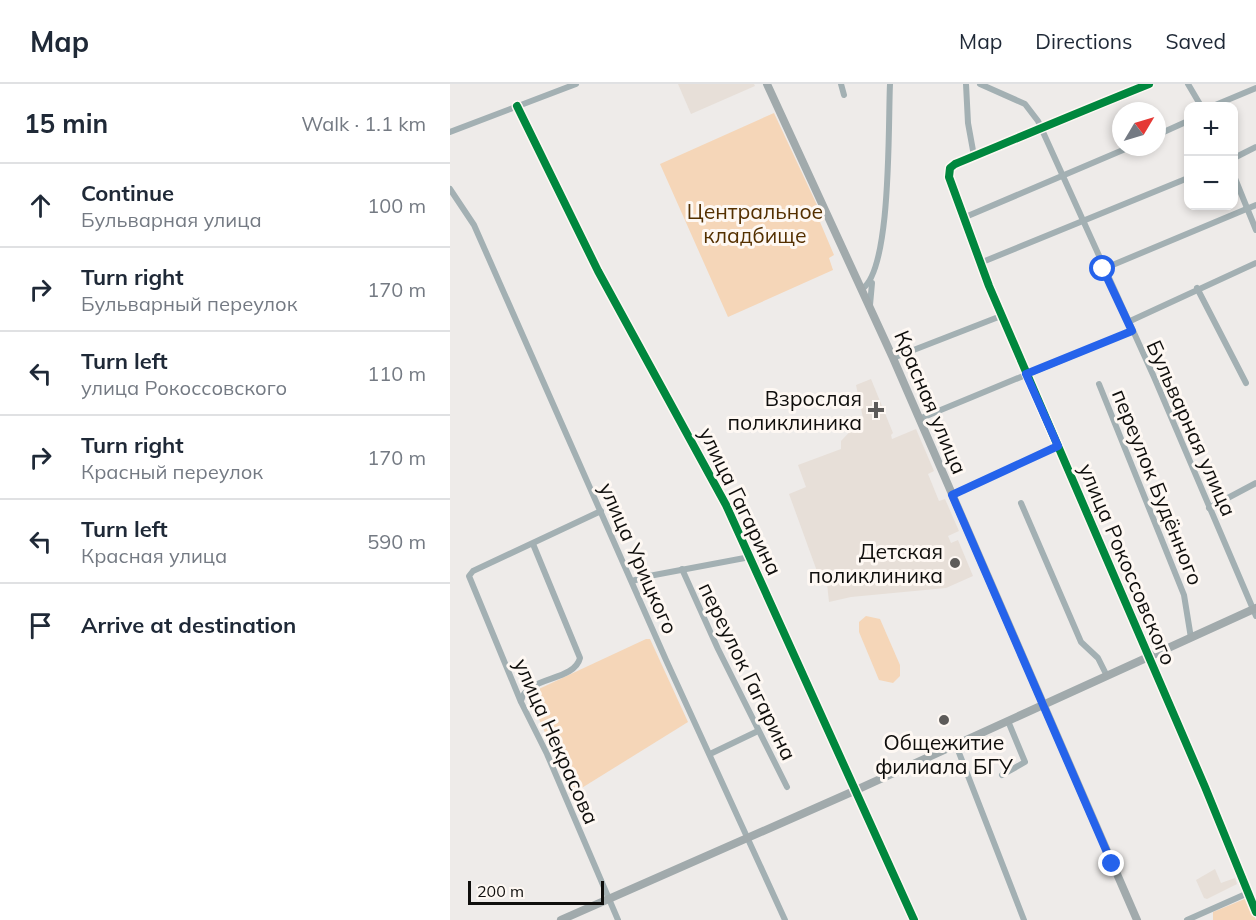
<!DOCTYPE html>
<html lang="en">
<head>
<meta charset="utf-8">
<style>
	body { margin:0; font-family:Mulish,sans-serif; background:#f2f2f3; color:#1f2937 }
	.controls { position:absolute; right:18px; top:18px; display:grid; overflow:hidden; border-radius:12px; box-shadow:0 3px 9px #0003 }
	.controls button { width:54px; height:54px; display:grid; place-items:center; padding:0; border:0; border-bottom:2px solid #e0e1e3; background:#fff; color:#1f2937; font:30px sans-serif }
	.compass { position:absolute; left:662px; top:18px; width:54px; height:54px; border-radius:50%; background:#fff; box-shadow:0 3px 9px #0003; rotate:52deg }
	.scale { position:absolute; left:18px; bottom:15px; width:136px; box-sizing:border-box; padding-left:6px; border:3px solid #0f0e0c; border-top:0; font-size:16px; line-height:21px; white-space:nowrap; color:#0f0e0c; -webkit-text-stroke:4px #fef8f3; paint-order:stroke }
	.stop { position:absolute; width:18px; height:18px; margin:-14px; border:4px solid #2563eb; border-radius:50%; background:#fff }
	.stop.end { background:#2563eb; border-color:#fff; box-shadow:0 2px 6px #0008 }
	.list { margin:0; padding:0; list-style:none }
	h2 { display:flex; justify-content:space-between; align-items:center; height:78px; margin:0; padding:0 24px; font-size:26px }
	h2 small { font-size:20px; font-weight:400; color:#747a83 }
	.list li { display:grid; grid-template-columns:39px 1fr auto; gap:18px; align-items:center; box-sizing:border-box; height:84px; padding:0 24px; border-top:2px solid #e0e1e3 }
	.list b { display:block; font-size:22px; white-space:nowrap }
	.list p { margin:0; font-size:20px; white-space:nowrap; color:#747a83 }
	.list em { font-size:20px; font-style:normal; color:#747a83 }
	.icon { flex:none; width:33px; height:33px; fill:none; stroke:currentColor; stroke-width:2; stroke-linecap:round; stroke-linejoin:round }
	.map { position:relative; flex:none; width:806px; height:836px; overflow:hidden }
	header { display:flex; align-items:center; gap:36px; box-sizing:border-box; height:84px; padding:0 30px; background:#fff; border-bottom:2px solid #e0e1e3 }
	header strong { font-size:28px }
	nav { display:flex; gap:33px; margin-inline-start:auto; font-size:21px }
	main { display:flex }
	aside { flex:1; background:#fff }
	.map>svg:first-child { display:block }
	.built { fill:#e7dfd8 }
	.green { fill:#f5d6b8 }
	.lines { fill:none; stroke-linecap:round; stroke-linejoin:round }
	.minor { stroke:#a3b0b3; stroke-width:6 }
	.major { stroke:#a1aaac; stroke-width:8 }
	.cycleway-casing { stroke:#fef8f3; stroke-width:11 }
	.cycleway { stroke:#00873e; stroke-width:8 }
	.route { stroke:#2563eb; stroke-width:8 }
	.poi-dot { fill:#5d5b59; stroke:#fef8f3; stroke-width:2 }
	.labels { text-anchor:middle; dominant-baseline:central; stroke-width:6; stroke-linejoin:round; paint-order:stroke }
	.park-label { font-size:21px; fill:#543000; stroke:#fef8f3 }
	.poi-label { font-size:21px; fill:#0f0e0c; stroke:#fef8f3; text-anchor:end }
	.street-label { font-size:21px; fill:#0f0e0c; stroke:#fef8f3 }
</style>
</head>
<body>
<header>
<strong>Map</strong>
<nav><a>Map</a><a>Directions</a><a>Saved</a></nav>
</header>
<main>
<aside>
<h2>15 min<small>Walk · 1.1 km</small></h2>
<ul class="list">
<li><svg class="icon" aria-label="ahead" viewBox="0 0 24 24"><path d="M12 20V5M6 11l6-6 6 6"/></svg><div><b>Continue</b><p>Бульварная улица</p></div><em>100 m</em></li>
<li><svg class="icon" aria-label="right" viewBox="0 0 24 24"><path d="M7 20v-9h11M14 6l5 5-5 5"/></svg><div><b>Turn right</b><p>Бульварный переулок</p></div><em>170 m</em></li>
<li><svg class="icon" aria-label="left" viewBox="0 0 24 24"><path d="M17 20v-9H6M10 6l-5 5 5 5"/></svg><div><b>Turn left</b><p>улица Рокоссовского</p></div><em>110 m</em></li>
<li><svg class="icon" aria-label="right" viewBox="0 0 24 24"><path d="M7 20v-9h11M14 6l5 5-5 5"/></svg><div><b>Turn right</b><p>Красный переулок</p></div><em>170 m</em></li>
<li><svg class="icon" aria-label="left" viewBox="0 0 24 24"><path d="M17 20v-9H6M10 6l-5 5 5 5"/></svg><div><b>Turn left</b><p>Красная улица</p></div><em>590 m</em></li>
<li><svg class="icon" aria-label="arrive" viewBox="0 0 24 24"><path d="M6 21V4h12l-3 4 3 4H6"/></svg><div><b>Arrive at destination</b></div></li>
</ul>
</aside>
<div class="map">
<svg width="806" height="836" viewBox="0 0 806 836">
	<rect width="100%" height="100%" fill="#eeebe9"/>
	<!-- built -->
	<g class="built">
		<path d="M228 0H304L305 2 241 30Z"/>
		<path d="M421 295 443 349 441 351 442 355 466 345 484 387 478 390 489 417 495 415 509 447 498 452 501 459 508 456 523 492 496 504 401 513 379 518 376 490H368L339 410 356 403 348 381 391 365V357L413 334 406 301Z"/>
		<path d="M765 785 771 799 785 794 787 800 757 815 754 814 746 796Z"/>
	</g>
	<!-- green -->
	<g class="green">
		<path d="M324 29 374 136 370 138 384 171 379 174 383 186 278 233 210 80Z"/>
		<path d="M416 532 430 535 450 581V592L443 599 429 596 409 548V538Z"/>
		<path d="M196 555H200L238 638 122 710 78 610Z"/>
		<path d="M797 814 806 836H763V828Z"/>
	</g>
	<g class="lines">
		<!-- minor -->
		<g class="minor">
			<path d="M391 0 394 11"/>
			<path d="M516 0 518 39 524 72"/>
			<path d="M530 0 575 20 588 37 704 293 806 532"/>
			<path d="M699 0C634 26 570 53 505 80L500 84 499 93 539 202 755 703 806 828"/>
			<path d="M738 0 751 22"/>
			<path d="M67 22 148 187 276 421 464 836"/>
			<path d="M763 22 806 4"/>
			<path d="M0 48 126 0"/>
			<path d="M707 51 738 37"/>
			<path d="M784 74 806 63"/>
			<path d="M784 92 806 146"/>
			<path d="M0 105 24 141 216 576 335 836"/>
			<path d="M513 134 680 63"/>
			<path d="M530 179 738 94"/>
			<path d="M653 185 806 121"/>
			<path d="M747 204 796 299"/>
			<path d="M412 205C442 186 438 38 440 0"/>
			<path d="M420 221 422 199"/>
			<path d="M678 238 806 179"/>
			<path d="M443 274 551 232"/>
			<path d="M649 300 734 511 741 554"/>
			<path d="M469 335 682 247"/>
			<path d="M502 411 608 362"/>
			<path d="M571 419 631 558 648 574 657 592"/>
			<path d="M759 424 806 399"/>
			<path d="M151 427 23 487 19 492 71 618 97 670 168 836"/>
			<path d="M232 485 268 565 337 703"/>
			<path d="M182 497 199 492 300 473"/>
			<path d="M71 617C76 592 124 598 130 574L83 460"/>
			<path d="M506 661 574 836"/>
			<path d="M260 670 308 647"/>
			<path d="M552 691 575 678 558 637"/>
			<path d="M737 836 798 809"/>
		</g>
		<!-- major -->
		<g class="major">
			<path d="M317 0 443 274 687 836"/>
			<path d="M111 836 404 707 806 524"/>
		</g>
		<defs>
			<g id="cycleway">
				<path d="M699 0C634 26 570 53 505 80L500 84 499 93 539 202 755 703 806 828"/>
				<path d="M67 22 148 187 276 421 464 836"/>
			</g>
		</defs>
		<!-- cycleway casing -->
		<use href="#cycleway" class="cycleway-casing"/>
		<!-- cycleway -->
		<use href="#cycleway" class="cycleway"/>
	</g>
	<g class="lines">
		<!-- route -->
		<path class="route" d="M653 185 682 247 576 290 608 362 502 411 662 780"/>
	</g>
	<!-- markers -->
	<g class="poi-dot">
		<path d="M423 317h6v6h6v6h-6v6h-6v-6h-6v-6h6z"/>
		<circle cx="505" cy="479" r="6"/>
		<circle cx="494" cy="636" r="6"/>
	</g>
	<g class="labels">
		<!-- park labels -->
		<g class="park-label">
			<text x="305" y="127">Центральное<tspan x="305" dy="24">кладбище</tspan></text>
		</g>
		<!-- poi labels -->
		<g class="poi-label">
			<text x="412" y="314">Взрослая<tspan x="412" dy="24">поликлиника</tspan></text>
			<text x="493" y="467">Детская<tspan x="493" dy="24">поликлиника</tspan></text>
			<text x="494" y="658" text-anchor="middle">Общежитие<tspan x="494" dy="24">филиала БГУ</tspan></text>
		</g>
		<!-- street labels -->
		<g class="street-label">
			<text transform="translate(481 318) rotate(67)">Красная улица</text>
			<text transform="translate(742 344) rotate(66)">Бульварная улица</text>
			<text transform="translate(708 403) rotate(68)">переулок Будённого</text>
			<text transform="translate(291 417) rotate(64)">улица Гагарина</text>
			<text transform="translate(189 474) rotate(66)">улица Урицкого</text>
			<text transform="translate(678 480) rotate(67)">улица Рокоссовского</text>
			<text transform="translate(298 587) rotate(64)">переулок Гагарина</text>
			<text transform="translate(107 657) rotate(66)">улица Некрасова</text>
		</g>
	</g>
</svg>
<div class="controls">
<button>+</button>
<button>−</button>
</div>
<svg class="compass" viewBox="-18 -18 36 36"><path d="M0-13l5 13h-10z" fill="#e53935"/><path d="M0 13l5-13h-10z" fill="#747a83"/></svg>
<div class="scale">200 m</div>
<div class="stop" style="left:653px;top:185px"></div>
<div class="stop end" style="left:662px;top:780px"></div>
</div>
</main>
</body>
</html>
